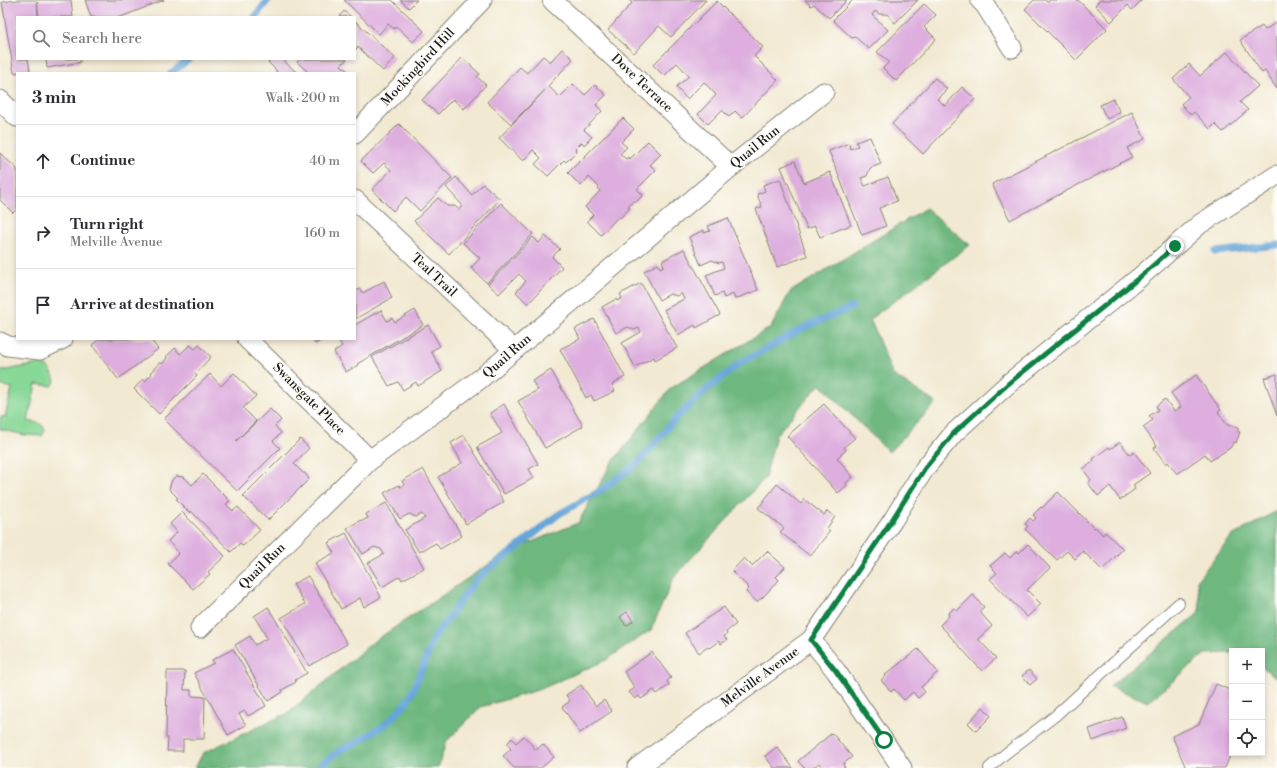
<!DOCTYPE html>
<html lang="en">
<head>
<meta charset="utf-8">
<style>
	body { margin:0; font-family:"Libre Bodoni",serif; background:#f2f2f3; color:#2b2b33 }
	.controls { position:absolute; right:12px; bottom:12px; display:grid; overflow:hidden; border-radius:0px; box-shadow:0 2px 6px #0003 }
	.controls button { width:36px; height:36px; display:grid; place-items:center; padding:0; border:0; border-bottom:1px solid #e1e1e2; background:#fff; color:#2b2b33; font:20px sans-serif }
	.stop { position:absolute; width:12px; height:12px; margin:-9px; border:3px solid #0b8043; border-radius:50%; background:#fff }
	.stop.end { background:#0b8043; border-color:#fff; box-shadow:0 1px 4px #0008 }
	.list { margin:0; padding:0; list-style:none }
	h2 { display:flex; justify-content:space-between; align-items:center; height:52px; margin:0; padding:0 16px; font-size:17px }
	h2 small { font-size:13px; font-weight:400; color:#7c7c81 }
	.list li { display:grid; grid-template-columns:26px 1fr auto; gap:12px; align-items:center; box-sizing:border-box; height:72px; padding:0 16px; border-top:1px solid #e1e1e2 }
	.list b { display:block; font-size:15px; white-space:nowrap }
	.list p { margin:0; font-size:13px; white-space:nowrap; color:#7c7c81 }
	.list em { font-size:13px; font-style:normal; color:#7c7c81 }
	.icon { flex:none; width:22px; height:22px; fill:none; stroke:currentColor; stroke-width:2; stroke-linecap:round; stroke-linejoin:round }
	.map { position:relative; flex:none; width:1277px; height:768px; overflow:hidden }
	.search { position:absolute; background:#fff; box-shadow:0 2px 6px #0003; left:16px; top:16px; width:340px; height:44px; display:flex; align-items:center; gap:10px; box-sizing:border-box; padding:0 14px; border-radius:0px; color:#7c7c81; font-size:15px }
	.panel { position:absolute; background:#fff; box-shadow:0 2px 6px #0003; left:16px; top:72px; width:340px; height:268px; border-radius:0px }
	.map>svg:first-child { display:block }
	.green { fill:#88d898; stroke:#527a5a }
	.forest { fill:#6eb880; stroke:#456a4e }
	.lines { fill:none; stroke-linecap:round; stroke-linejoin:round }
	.stream { stroke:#66a5d8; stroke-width:7 }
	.building { fill:#ddaede }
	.service-casing { stroke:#878277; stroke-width:12 }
	.minor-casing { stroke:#878277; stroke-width:21 }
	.service { stroke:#fff; stroke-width:10 }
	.minor { stroke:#fff; stroke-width:19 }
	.route { stroke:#0b8043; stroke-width:5 }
	.labels { text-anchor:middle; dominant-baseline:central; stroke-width:3.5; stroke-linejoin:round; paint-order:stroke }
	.street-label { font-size:13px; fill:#1c1c1c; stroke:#fdfcf7 }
</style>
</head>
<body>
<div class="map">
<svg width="1277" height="768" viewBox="0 0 1277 768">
	<rect width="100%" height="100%" fill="#fdfcf7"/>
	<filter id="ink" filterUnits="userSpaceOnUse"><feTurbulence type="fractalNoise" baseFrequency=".025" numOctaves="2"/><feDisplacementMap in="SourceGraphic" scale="8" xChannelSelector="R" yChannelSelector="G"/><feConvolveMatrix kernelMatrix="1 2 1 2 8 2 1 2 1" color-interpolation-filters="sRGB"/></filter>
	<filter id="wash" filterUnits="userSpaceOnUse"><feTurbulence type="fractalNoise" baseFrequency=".012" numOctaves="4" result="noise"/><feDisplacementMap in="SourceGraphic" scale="16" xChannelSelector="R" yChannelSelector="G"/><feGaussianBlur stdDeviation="0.9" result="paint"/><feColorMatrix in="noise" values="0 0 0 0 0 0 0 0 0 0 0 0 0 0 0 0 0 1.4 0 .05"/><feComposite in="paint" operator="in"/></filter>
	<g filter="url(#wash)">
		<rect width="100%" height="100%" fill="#f2e9d2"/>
		<!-- green -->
		<path class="green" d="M40 364C50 366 53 373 55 382L52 386 36 384 28 421C36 423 42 422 45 430L42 436 24 435 0 429V417H5L12 388 0 385V371Z"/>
		<!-- forest -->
		<g class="forest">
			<path d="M926 208 970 245 870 319 893 375 936 403 889 452 820 384 776 435 765 478 674 577 651 630 606 660 541 689 481 707 446 742 438 768H195L203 753 288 713 373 642 507 552 578 523 611 464 671 388 771 327 790 292Z"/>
			<path d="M1277 511V678L1262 667V651H1232V653L1205 654 1148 702 1110 686 1200 612 1197 580 1232 536Z"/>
		</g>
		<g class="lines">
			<!-- stream -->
			<g class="stream">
				<path d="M255 17 268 0"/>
				<path d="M171 73 189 59"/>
				<path d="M1215 252 1277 245"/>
				<path d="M317 768 337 752 359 741 386 724 405 704 412 693 435 636 476 580 493 565 509 554 559 514 600 491 638 463 677 417 706 390 740 363 807 326 853 307"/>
			</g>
		</g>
		<g id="blocks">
			<!-- building -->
			<g class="building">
				<path d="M17 0H71L73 17H39L37 2 38 17H17V59H28L30 71 14 73 2 2Z"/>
				<path d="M85 0H164L121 17H91Z"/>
				<path d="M344 0H392L424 31 413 42 396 26 394 29 388 24 379 34Z"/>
				<path d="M400 0H417L409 8Z"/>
				<path d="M629 0H706L671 37 659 26 634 53 608 30 632 3Z"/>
				<path d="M805 0H847L829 18 814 4 811 6Z"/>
				<path d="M853 0H918L895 23 887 14H879L875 11 872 15 888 30 869 49 855 37 852 38 833 20Z"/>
				<path d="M1034 0H1045L1047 2 1050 0H1078L1107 29 1076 60 1025 9Z"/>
				<path d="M1100 0H1142L1132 10 1128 5 1111 22 1095 5Z"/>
				<path d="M717 1 763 47 754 56 778 80 742 118 735 111 729 117 722 110 708 124 698 114 716 95 704 82 687 99 676 87 689 76 677 63 664 76 653 65Z"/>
				<path d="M924 4 936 15 924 27 936 39 896 81 883 68 889 62 877 52Z"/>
				<path d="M344 11 351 17H339Z"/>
				<path d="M355 21 395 58 383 71 358 47 355 50Z"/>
				<path d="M1277 22V89L1265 71 1262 73 1240 40 1262 26 1265 30Z"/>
				<path d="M562 49 573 59 548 86 560 97 573 84 585 95 595 85 606 95 596 105 602 111 584 130 592 137 584 145 582 142 575 149 577 151 566 162 564 160 548 176 535 164 541 158 533 150 523 161 499 138 545 90 511 124 487 102 520 67 527 73 543 56 550 62Z"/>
				<path d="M1227 52 1258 86 1240 102 1248 110 1223 132 1215 124 1210 129 1194 112 1191 115 1181 104 1189 97 1173 79 1189 64 1200 76Z"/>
				<path d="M462 58 480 74 477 77 486 85 464 109 453 99 438 114 422 100Z"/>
				<path d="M46 59H80L81 62 47 68Z"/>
				<path d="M272 59H282L297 73H275L277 71 268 62Z"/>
				<path d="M300 59H347L341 65 350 73H309L297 62Z"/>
				<path d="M935 78 947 89 937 99 945 106 962 87 975 99 923 154 892 124Z"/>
				<path d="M1113 99 1120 112 1107 119 1100 105Z"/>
				<path d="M1132 112 1145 139 1127 148 1132 157 1010 220 992 184Z"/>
				<path d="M623 118 634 129 621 142 627 147 620 154 626 159 628 157 630 159 648 141 661 154 650 165 656 170 637 189 643 195 636 202 634 201 628 207 630 208 620 218 618 217 601 235 587 221 593 215 585 207 600 191 598 188 599 187 589 177 581 186 568 173Z"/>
				<path d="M399 124 452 178 420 211 406 197 393 211 372 190 391 170 384 163 373 173 361 161Z"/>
				<path d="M870 137 881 164 870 168 867 176 861 178 865 186 888 177 897 201 879 208 886 226 862 235 829 151 849 143 850 149 858 146 856 142Z"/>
				<path d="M0 153 17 169V209L13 213 0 200Z"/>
				<path d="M795 161 804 183 830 172 851 225 820 237 815 226 807 229 781 167Z"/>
				<path d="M456 177 472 195 483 184 500 199 449 254 414 221 438 198 447 206H455L459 210 462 205 446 187Z"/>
				<path d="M780 179 807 256 777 267 756 209 762 207 757 194 765 191 763 185Z"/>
				<path d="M501 203 533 234 487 283 471 268 480 258 463 243Z"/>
				<path d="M728 218 758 290 735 299 733 294 724 298 722 293 715 296 706 275 724 268 722 262 719 263 712 260 701 265 689 237 704 230V233L710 231 708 226Z"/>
				<path d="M545 236 560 249 552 257 562 267 528 304 516 292 526 281 519 274 499 294 488 284 533 237 539 243Z"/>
				<path d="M684 249 720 315 696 328 695 325 678 335 664 310 684 299 681 293 677 296 670 294 659 300 644 271 658 264 660 268 664 266 662 261Z"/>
				<path d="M384 281 392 298 355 319V289L356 291 360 289 363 293Z"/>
				<path d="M641 283 677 348 655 360 654 357 635 367 622 343 641 332 639 328 634 330 628 327 616 333 602 307 616 299 617 301 622 298 620 294Z"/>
				<path d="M381 310 387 321 392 318 395 322 415 310 423 325 357 364 358 365 346 372 334 352 342 346 338 339H355V325Z"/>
				<path d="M594 319 625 377 612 384 615 391 594 401 591 395 586 398 560 349 580 339 575 329Z"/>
				<path d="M428 325 440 346 431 351 442 371 418 386 416 382 403 390 398 382 389 386 372 357Z"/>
				<path d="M99 339H150L158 349 118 379 92 345Z"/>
				<path d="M312 339H323L315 344Z"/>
				<path d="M190 345 195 349 199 345 211 357 195 374 197 376 159 414 134 389 143 379 145 381 152 374 150 373 160 362 162 364 167 358 166 357 175 348 180 354Z"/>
				<path d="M551 370 583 426 545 448 518 401 538 390 532 381Z"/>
				<path d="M234 373 256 396 243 408 256 421 236 441 270 409 281 420 275 426 281 433 273 441 280 448 237 491 164 419 210 374 221 386Z"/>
				<path d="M1277 374V416L1264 378Z"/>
				<path d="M1196 375 1221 410 1218 412 1227 425 1238 427V432H1240L1236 443 1234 442 1230 448 1210 461 1205 454 1177 474 1168 462 1166 464 1154 448 1157 446 1143 427 1153 420 1149 416 1158 410 1156 406 1165 399 1174 411 1181 407 1171 393Z"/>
				<path d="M504 404 538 464 529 469 534 478 504 494 477 447 502 433 490 413Z"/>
				<path d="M824 404 855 438 844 447 846 450 837 458 853 477 846 483 847 485 838 493 787 436Z"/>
				<path d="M464 435 504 502 466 524 438 477 462 463 451 443Z"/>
				<path d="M300 439 309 448 294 464 303 473H305L309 479 268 520 243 496Z"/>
				<path d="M1120 442 1130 455 1134 452 1150 473 1133 485 1135 489 1120 500 1110 486 1098 496 1088 483 1091 480 1083 469 1094 461 1093 459 1109 447 1110 449Z"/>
				<path d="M423 469 462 536 440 549 436 543 419 552 405 530 425 518 422 514 416 517 409 514 400 519 384 493 399 485 400 487 404 485 402 481Z"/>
				<path d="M203 474 230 501 226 504 233 511 238 507 260 530 243 546 240 543 231 552 191 511 190 513 176 499 178 498 169 489 172 480 176 476 184 477 192 485Z"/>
				<path d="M777 484 801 504 804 499 824 515 827 511 835 517 827 528 830 531 810 556 780 532 784 528 758 508Z"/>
				<path d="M1058 492 1094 528 1095 527 1103 535 1105 532 1123 549 1102 570 1083 551 1075 559 1067 551 1057 560 1025 529 1028 526 1025 524 1030 518 1033 521 1036 518 1033 515 1041 507 1042 508Z"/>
				<path d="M386 503 424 568 402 580 400 576 382 587 368 563 384 554 381 549 374 547 363 554 347 528 361 520 362 521 368 518 366 514Z"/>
				<path d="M182 512 225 556 208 572 210 574 193 589 168 564 179 553 168 541 177 532 170 524Z"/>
				<path d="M346 533 381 597 364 607 360 598 341 609 315 563 334 553 328 543Z"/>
				<path d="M1028 544 1050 568 1027 590 1041 604 1027 617 990 579 997 573 990 566 1005 553 1010 558 1017 551 1019 553Z"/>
				<path d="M767 551 785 567 776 577 779 580 761 599H760L757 602 746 592 749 588 732 571 744 558 752 566Z"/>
				<path d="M308 576 347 644 309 666 281 618 305 604 293 584Z"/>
				<path d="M973 595 984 607 979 611 992 626 978 639 996 658 982 671 940 625 949 616 948 614 954 608 957 611Z"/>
				<path d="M268 607 307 673 295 680 296 682 282 690 283 692 268 701 235 645 250 636 255 645 267 638 254 616Z"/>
				<path d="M724 607 736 624 726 632 727 634 724 636 727 640 721 644 719 641 709 648 708 647 699 653 685 633Z"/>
				<path d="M627 612 633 621 626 626 620 617Z"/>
				<path d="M233 649 266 706 248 716 245 711 239 714 246 725 228 735 194 673 214 663 212 660Z"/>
				<path d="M918 649 938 672 921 687 925 692 918 698 913 692 904 700 894 689 891 692 881 680 886 676 885 675Z"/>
				<path d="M652 652 671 678 667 681 669 685 657 694 654 690 641 699 639 696 635 699 629 692 635 688 624 672Z"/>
				<path d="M1029 670 1037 679 1030 685 1022 676Z"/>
				<path d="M167 671H185L184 690H191V696L205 697 204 739H183V751H167L168 738H166Z"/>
				<path d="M1216 684 1232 691V751L1225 768H1186L1172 736 1199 724Z"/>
				<path d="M581 685 596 706 604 700 612 711 580 733 562 707 570 701 566 695Z"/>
				<path d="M983 707 991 716 976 731 968 723Z"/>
				<path d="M1122 717 1126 728 1093 741 1089 729Z"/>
				<path d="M832 733 852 757 843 764 845 768H823L819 763 813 768H804L798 761Z"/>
				<path d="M524 736 536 750 543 744 554 757 541 768H514L503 756 511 749 507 744 512 738 516 743Z"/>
				<path d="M777 747 793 768H774L765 756Z"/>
			</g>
		</g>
	</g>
	<g filter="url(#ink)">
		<use href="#blocks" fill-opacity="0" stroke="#878277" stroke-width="1"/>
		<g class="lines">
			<defs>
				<path id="service" d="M989 768 1005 754 1055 716 1179 603"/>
				<g id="minor">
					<path d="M552 0 731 167"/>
					<path d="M980 0 985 5 1012 48"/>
					<path d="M0 100 17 117"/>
					<path d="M355 134 482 0"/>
					<path d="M355 200 514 350"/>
					<path d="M247 339 370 460"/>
					<path d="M0 342 8 346 40 350 63 339"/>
					<path d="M200 628 370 460 480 379 731 167 824 92"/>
					<path d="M811 640 836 671 902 768"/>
					<path d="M637 768 811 640 893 520 925 468 954 433 1008 384 1140 277 1200 224 1277 175"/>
				</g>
			</defs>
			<!-- service casing -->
			<use href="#service" class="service-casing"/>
			<!-- minor casing -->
			<use href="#minor" class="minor-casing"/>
			<!-- service -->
			<use href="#service" class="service"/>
			<!-- minor -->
			<use href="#minor" class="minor"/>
		</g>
	</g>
	<g class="lines" filter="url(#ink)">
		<!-- route -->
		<path class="route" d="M884 740 836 671 811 640 892 520 925 468 954 433 1008 384 1140 277 1175 246"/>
	</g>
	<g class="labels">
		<!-- street labels -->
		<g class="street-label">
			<text transform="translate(418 67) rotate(-47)">Mockingbird Hill</text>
			<text transform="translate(642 83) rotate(43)">Dove Terrace</text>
			<text transform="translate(755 147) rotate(-39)">Quail Run</text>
			<text transform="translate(434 275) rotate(43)">Teal Trail</text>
			<text transform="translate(507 356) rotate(-41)">Quail Run</text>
			<text transform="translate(309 399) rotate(45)">Swansgate Place</text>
			<text transform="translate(262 566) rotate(-45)">Quail Run</text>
			<text transform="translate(760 677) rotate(-36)">Melville Avenue</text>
		</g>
	</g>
</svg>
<div class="controls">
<button>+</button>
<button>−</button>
<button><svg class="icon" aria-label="locate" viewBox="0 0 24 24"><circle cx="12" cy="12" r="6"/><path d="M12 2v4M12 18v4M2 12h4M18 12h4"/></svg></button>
</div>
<div class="stop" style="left:884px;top:740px"></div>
<div class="stop end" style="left:1175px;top:246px"></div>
<div class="search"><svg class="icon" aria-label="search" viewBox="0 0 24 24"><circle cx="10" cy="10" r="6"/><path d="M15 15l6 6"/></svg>Search here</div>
<section class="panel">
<h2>3 min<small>Walk · 200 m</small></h2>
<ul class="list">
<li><svg class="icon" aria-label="ahead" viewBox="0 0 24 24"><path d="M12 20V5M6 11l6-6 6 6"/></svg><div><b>Continue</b></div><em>40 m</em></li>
<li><svg class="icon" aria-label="right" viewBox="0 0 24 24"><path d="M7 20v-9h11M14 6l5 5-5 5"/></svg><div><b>Turn right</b><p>Melville Avenue</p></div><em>160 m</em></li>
<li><svg class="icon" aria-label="arrive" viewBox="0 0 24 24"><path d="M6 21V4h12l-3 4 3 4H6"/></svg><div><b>Arrive at destination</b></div></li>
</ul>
</section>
</div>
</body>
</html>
